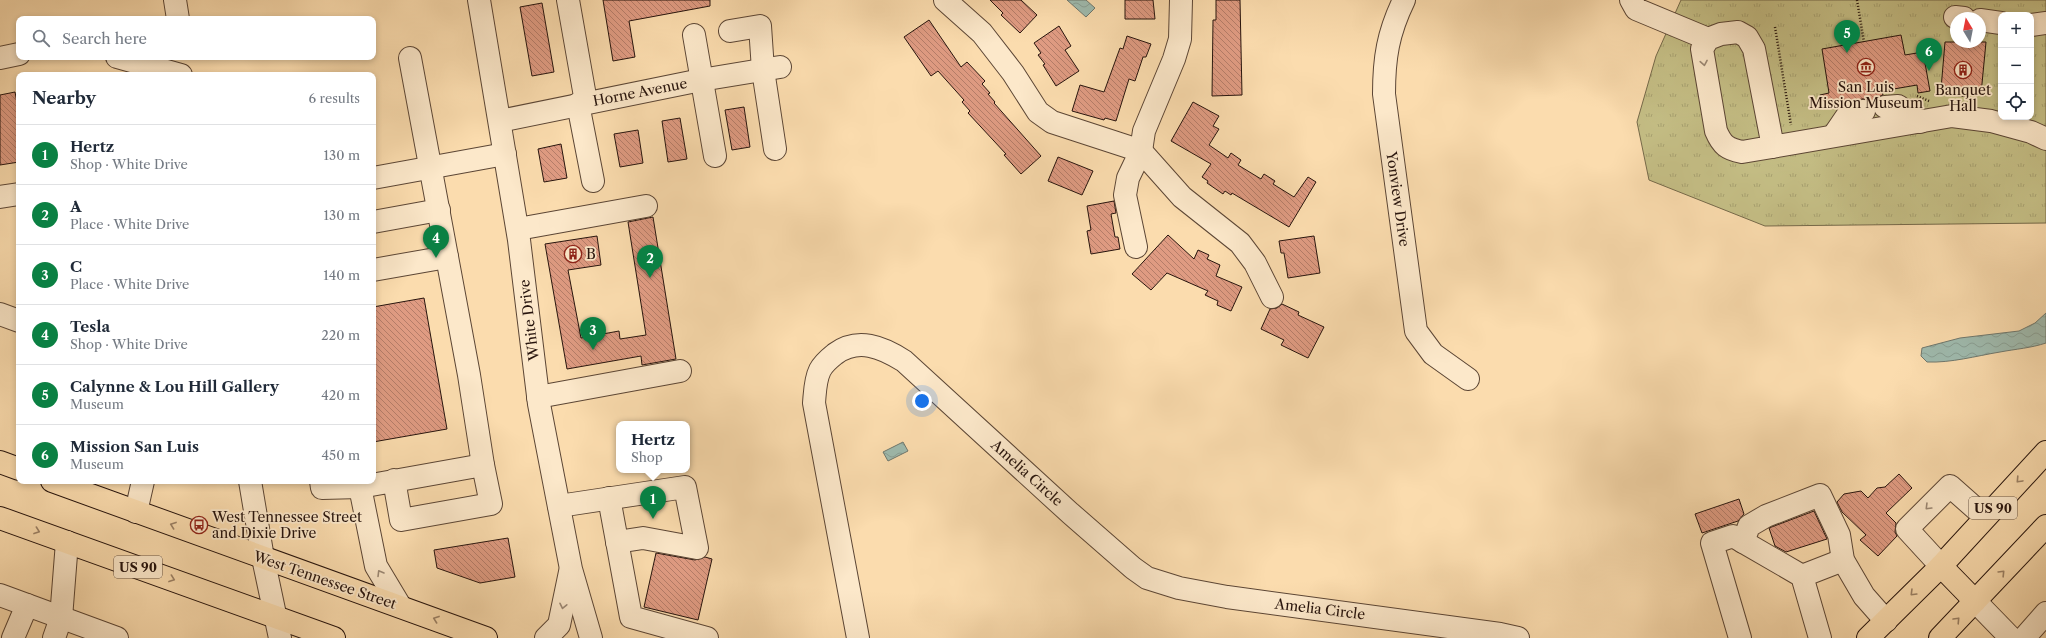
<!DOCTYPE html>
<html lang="en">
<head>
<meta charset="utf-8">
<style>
	body { margin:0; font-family:"Libre Caslon Text",serif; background:#f2f2f3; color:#1f2937 }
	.controls { position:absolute; right:12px; top:12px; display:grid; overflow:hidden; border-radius:8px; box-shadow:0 2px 6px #0003 }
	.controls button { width:36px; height:36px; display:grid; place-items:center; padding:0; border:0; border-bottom:1px solid #e0e1e3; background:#fff; color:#1f2937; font:20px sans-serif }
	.compass { position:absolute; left:1950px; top:12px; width:36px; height:36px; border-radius:50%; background:#fff; box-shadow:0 2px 6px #0003; rotate:350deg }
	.you { position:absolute; left:922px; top:401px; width:14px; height:14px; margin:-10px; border:3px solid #fff; border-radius:50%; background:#1a73e8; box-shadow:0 0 0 6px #1a73e833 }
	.badge { display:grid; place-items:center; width:26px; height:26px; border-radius:50%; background:#0b8043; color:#fff; font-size:13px; font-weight:700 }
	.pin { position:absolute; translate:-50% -33px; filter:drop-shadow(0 1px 2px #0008) }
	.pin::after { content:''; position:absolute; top:21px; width:14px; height:12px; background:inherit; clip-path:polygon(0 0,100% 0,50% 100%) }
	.popup { position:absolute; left:616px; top:421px; width:74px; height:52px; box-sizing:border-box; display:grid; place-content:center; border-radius:8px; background:#fff; filter:drop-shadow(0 1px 3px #0005); font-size:13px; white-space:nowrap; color:#747a83 }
	.popup b { font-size:15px; color:#1f2937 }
	.popup::after { content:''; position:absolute; left:50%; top:100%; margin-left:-8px; border:8px solid transparent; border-top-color:#fff }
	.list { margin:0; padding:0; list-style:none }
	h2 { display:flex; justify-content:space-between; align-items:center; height:52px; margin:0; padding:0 16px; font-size:17px }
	h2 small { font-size:13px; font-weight:400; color:#747a83 }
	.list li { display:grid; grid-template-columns:26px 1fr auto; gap:12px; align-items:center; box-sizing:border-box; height:60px; padding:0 16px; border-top:1px solid #e0e1e3 }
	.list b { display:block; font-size:15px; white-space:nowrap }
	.list p { margin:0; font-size:13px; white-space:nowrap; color:#747a83 }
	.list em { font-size:13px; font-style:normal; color:#747a83 }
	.icon { flex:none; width:22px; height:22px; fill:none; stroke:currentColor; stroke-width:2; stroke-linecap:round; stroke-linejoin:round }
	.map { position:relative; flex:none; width:2046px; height:638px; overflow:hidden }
	.search { position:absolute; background:#fff; box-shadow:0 2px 6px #0003; left:16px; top:16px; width:360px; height:44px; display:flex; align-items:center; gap:10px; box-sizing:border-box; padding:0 14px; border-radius:8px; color:#747a83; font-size:15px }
	.panel { position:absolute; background:#fff; box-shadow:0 2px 6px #0003; left:16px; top:72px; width:360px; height:412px; border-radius:8px }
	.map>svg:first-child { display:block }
	.park { fill:url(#park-tufts); stroke:#766a4a; fill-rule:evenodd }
	.water { fill:url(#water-waves); stroke:#6f786e }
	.building { fill:url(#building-back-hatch); stroke:#27140d }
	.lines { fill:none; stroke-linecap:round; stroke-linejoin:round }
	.minor-casing { stroke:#5c4635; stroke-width:24 }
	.major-casing { stroke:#27140d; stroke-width:24 }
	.path { stroke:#27140d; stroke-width:2.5; stroke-dasharray:1 2; stroke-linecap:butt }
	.minor { stroke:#fce8ca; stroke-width:22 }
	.major { stroke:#fbdcae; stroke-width:22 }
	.oneway { stroke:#9c8975 }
	.oneway2 { stroke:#9c8266 }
	.labels { text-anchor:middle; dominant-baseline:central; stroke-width:3.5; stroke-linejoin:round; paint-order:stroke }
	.shield { fill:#fce8ca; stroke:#675446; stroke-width:1 }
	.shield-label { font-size:13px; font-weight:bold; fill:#27140d }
	.poi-label { font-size:14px; fill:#27140d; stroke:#fce8ca }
	.street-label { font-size:14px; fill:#27140d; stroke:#fce8ca }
</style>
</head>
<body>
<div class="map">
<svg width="2046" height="638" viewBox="0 0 2046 638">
	<defs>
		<pattern id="park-tufts" width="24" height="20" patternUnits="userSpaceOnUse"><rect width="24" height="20" fill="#c5bf86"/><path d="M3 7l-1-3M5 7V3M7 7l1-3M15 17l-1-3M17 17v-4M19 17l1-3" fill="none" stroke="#a9a372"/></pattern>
		<pattern id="water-waves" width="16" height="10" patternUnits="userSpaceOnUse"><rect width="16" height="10" fill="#9fbbaf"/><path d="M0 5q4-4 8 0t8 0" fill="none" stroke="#89a095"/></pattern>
		<pattern id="building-back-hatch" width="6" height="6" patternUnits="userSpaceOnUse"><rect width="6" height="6" fill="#df9b82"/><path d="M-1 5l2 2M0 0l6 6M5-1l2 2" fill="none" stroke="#b57d69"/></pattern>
	</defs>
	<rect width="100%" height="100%" fill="#fbdcae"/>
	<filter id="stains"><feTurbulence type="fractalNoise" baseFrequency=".005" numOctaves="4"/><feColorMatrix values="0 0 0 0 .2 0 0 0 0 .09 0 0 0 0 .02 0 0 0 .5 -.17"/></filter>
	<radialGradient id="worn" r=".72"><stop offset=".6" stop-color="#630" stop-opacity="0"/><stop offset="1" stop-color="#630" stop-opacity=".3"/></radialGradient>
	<!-- park -->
	<path class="park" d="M1681 0H2046V223L1765 226 1649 180 1637 122 1656 56ZM2001 15H2031V117H2001ZM1956 18H1980V42H1956Z"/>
	<!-- water -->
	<g class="water">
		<path d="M1067 0H1086L1095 8 1086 17Z"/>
		<path d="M2046 313V343C2031 348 2016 349 2000 352 1976 356 1951 363 1927 362L1921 356 1922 348 1960 338 2019 331 2035 323Z"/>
		<path d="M903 442 908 451 888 461 883 452Z"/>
	</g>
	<!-- building -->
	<g class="building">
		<path d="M603 0H710V6L629 21 635 57 613 61Z"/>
		<path d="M990 0H1021L1037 15 1020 33 1001 15 1003 13Z"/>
		<path d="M1125 0H1153L1155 19H1125Z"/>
		<path d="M1216 0H1240L1242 95 1212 96 1213 20H1216Z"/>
		<path d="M542 3 554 72 532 76 520 7Z"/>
		<path d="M929 20 961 67 967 62 985 81 982 84 990 93 988 94 995 102 994 103 1041 156 1021 174 1004 155 1006 154 968 113 970 111 962 102 964 100 938 71 931 76 904 37Z"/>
		<path d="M1059 26 1071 46 1065 50 1079 71 1056 86 1043 65 1045 64 1038 55 1041 53 1034 43Z"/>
		<path d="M1901 35 1905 55 1923 52 1930 91 1918 93 1917 85 1882 91 1883 95 1878 97 1873 103 1868 99H1862L1822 108 1820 95 1829 93 1822 49Z"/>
		<path d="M1127 36 1151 44 1146 57H1143L1135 81 1129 79 1116 121 1105 118 1104 120 1072 111 1080 85 1104 92 1120 48 1123 49Z"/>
		<path d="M1945 42H1986L1981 94 1969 93V97L1948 95 1949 88 1941 89Z"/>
		<path d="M15 92 19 113V162L0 165V95Z"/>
		<path d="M1193 102 1219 116 1213 126 1219 129 1209 145 1228 158 1231 153 1241 160 1238 165 1261 179 1264 174 1275 181 1273 184 1294 197 1308 177 1316 182 1289 227 1232 193 1231 195 1225 191 1223 194 1207 183 1208 181 1202 177 1211 164 1171 141Z"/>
		<path d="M744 107 750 147 732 150 725 110Z"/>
		<path d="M680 118 687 159 668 162 662 121Z"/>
		<path d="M638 130 643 163 620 167 614 134Z"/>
		<path d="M561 144 567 178 544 182 538 149Z"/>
		<path d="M1058 157 1093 171 1082 195 1048 181Z"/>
		<path d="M1114 201 1116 213 1111 214 1115 237H1118L1120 249 1091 254 1087 231 1091 230 1087 206Z"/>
		<path d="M653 217 676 359 642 365 641 356 567 369 545 244 597 236 601 265 568 270 581 338 619 331 620 339 646 335 628 222Z"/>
		<path d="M1168 235 1194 259 1198 250 1209 255 1207 259 1220 265 1216 276 1242 287 1231 311 1217 305 1218 301 1205 295 1208 291 1167 273 1151 290 1132 274Z"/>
		<path d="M1314 236 1320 273 1288 278 1284 253H1281L1279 241Z"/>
		<path d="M424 298 447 429 373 442V307Z"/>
		<path d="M1282 304 1299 312 1298 315 1324 327 1308 358 1281 345 1284 340 1261 329 1270 309 1277 308Z"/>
		<path d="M1899 474 1912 488 1886 513 1896 523 1895 532 1897 536 1878 556 1860 540 1866 535 1842 512 1837 502 1844 494 1861 491 1868 498 1877 488 1885 487Z"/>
		<path d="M1739 499 1744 514 1738 521 1702 533 1695 514Z"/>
		<path d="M1814 511 1827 539 1786 552 1775 546 1769 528Z"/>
		<path d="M508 538 515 577 480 583 437 568 434 550Z"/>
		<path d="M656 553 695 560 705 557 712 559 698 620 644 607Z"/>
	</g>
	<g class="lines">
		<defs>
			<g id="minor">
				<path d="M175 0 178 19"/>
				<path d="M479 0 519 240 539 404 571 569 591 638"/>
				<path d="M568 0 586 102"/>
				<path d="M945 0 982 33 1013 73 1038 112 1052 122 1141 151 1182 197 1240 243 1255 263 1272 297"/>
				<path d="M1404 0C1388 33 1384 58 1384 94L1416 331 1433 354 1468 379"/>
				<path d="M1631 0 1636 9 1708 39"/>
				<path d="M1955 17 1964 18"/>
				<path d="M1980 20 2001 23"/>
				<path d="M2031 25 2046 23"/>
				<path d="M730 31 760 26 763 70 775 149"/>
				<path d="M694 35 715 156"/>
				<path d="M117 57 181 75"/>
				<path d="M0 58 19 54"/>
				<path d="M410 58 469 375 483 465"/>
				<path d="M578 104 593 181"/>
				<path d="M1885 107 1898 106 1920 122"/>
				<path d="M500 121 701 80 780 67"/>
				<path d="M1834 135 1849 113 1864 111"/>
				<path d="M1773 147 1754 49 1747 37 1738 32 1721 34 1708 39 1702 49 1716 131C1722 145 1727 149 1742 152L1952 116 1991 121 2031 132 2046 139"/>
				<path d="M373 178 505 154"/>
				<path d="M0 197 19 194"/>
				<path d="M373 222 439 210"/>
				<path d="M518 229 646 206"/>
				<path d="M1136 247 1125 195 1128 178 1141 151 1144 131 1174 59 1180 39 1181 0"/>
				<path d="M373 270 447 257"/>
				<path d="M0 314 19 321"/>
				<path d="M538 397 680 371"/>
				<path d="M250 481 263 558 280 638"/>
				<path d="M321 481 322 488 360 487 483 465 491 504 401 520 394 480"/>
				<path d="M360 487 376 566 400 606"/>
				<path d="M609 498 631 617 707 638"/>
				<path d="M559 506 685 487 697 548 643 538 617 542"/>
				<path d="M136 512 143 481"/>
				<path d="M1743 542 1749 526 1766 516 1820 495 1839 535 1843 560 1864 596 1886 621"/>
				<path d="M1941 566 1907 529 1950 486 1985 517"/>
				<path d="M1802 576 1843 560"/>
				<path d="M0 595 117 638"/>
				<path d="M1975 601 2011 638"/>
				<path d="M13 638 27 605"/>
				<path d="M54 638 61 618 67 542"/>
				<path d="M546 638 559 625 570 572"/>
				<path d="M858 638 814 403C815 392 815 380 820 370 823 364 830 358 835 354 858 337 882 347 904 361L1070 513 1133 568 1147 578 1179 588 1227 597 1500 634 1518 638"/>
				<path d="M1740 638 1712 543 1733 536 1802 576 1820 638"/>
				<path d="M2024 638 2046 613"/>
			</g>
			<g id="major">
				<path d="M0 462 19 469"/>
				<path d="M52 481 486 638"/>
				<path d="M0 518 334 638"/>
				<path d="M1941 566 1975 601"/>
				<path d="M1868 638 1941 566 2046 452"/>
				<path d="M1940 638 2046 526"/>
			</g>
		</defs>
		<!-- minor casing -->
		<use href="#minor" class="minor-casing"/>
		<!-- major casing -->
		<use href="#major" class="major-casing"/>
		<!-- path -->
		<g class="path">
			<path d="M1857 0 1864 42"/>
			<path d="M1775 27 1791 125"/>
			<path d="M1917 96 1929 101"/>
		</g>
		<!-- minor -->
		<use href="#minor" class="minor"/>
		<!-- major -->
		<use href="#major" class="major"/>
	</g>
	<!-- one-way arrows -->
	<defs><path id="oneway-chevron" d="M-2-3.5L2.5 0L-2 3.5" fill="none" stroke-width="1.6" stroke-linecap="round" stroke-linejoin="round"/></defs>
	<g class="oneway">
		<use href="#oneway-chevron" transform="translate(1704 63) rotate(80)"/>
		<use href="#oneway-chevron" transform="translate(1928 507) rotate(135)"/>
		<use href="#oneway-chevron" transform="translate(380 573) rotate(-121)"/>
		<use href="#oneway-chevron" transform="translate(563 606) rotate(102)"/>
	</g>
	<g class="oneway2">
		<use href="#oneway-chevron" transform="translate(2019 480) rotate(133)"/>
		<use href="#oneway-chevron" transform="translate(173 525) rotate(-160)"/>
		<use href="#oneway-chevron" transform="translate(37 531) rotate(20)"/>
		<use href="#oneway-chevron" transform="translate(2002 573) rotate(-46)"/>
		<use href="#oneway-chevron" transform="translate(172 579) rotate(20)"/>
		<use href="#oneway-chevron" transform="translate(1913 593) rotate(135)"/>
		<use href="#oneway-chevron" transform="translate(436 619) rotate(-160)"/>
		<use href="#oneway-chevron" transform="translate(1957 620) rotate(-47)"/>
	</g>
	<!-- icons -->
	<defs>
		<symbol id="museum-ring" viewBox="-11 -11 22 22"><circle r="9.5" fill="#fce8ca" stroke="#8f2418" stroke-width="1.5"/><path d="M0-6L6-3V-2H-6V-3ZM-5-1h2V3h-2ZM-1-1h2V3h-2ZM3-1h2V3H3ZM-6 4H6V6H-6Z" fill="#8f2418"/></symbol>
		<symbol id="building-ring" viewBox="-11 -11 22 22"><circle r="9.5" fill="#fce8ca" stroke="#8f2418" stroke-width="1.5"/><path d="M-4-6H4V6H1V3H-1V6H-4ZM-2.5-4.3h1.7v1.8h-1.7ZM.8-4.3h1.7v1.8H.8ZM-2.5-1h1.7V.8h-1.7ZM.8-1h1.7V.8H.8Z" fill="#8f2418"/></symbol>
		<symbol id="bus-ring" viewBox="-11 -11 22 22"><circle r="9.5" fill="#fce8ca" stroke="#8f2418" stroke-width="1.5"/><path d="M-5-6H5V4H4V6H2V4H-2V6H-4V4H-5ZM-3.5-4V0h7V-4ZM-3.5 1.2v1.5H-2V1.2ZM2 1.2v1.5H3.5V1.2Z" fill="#8f2418"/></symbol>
	</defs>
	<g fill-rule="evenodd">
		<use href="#museum-ring" x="1856" y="57" width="20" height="20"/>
		<use href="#building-ring" x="1953" y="60" width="20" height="20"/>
		<use href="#building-ring" x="563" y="244" width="20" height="20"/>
		<use href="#bus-ring" x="189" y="515" width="20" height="20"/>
	</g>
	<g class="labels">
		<!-- shield labels -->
		<g class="shield">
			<rect x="1969" y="497" width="48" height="22" rx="3"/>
			<rect x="114" y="556" width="48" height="22" rx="3"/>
		</g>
		<g class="shield-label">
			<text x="1993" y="508">US 90</text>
			<text x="138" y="567">US 90</text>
		</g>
		<!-- poi labels -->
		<g class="poi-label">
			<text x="1866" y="87">San Luis<tspan x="1866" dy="16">Mission Museum</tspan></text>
			<text x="1963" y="90">Banquet<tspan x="1963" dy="16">Hall</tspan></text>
			<text x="586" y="254" text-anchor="start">B</text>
			<text x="212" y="517" text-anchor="start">West Tennessee Street<tspan x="212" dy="16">and Dixie Drive</tspan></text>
		</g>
		<!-- street labels -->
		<g class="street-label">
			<text transform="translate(640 92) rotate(-11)">Horne Avenue</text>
			<text transform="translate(1398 199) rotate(82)">Yonview Drive</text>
			<text transform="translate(529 320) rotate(-97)">White Drive</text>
			<text transform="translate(1027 473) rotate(42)">Amelia Circle</text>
			<text transform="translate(325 580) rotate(19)">West Tennessee Street</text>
			<text transform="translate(1320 609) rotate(7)">Amelia Circle</text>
		</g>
	</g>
	<rect width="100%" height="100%" filter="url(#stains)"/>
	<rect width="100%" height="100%" fill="url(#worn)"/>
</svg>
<div class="controls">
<button>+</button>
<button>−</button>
<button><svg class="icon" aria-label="locate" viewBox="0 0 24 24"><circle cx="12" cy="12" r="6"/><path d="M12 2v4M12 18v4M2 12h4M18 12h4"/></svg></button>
</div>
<svg class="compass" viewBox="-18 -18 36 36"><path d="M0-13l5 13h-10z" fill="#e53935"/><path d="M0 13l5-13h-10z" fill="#747a83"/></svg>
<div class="you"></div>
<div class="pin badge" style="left:653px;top:519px">1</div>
<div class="popup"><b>Hertz</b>Shop</div>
<div class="pin badge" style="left:650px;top:278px">2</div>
<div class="pin badge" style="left:593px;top:350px">3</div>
<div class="pin badge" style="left:436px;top:258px">4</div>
<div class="pin badge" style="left:1847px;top:53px">5</div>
<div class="pin badge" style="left:1929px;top:71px">6</div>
<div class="search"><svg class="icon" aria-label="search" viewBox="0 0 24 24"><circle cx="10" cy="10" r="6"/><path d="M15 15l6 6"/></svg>Search here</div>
<section class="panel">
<h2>Nearby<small>6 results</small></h2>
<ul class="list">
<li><span class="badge">1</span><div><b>Hertz</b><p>Shop · White Drive</p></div><em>130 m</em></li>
<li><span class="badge">2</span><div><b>A</b><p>Place · White Drive</p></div><em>130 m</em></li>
<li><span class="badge">3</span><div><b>C</b><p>Place · White Drive</p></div><em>140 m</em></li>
<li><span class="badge">4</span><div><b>Tesla</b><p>Shop · White Drive</p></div><em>220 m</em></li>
<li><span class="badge">5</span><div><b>Calynne &amp; Lou Hill Gallery</b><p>Museum</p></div><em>420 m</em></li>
<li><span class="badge">6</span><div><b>Mission San Luis</b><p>Museum</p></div><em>450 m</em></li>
</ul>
</section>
</div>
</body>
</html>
